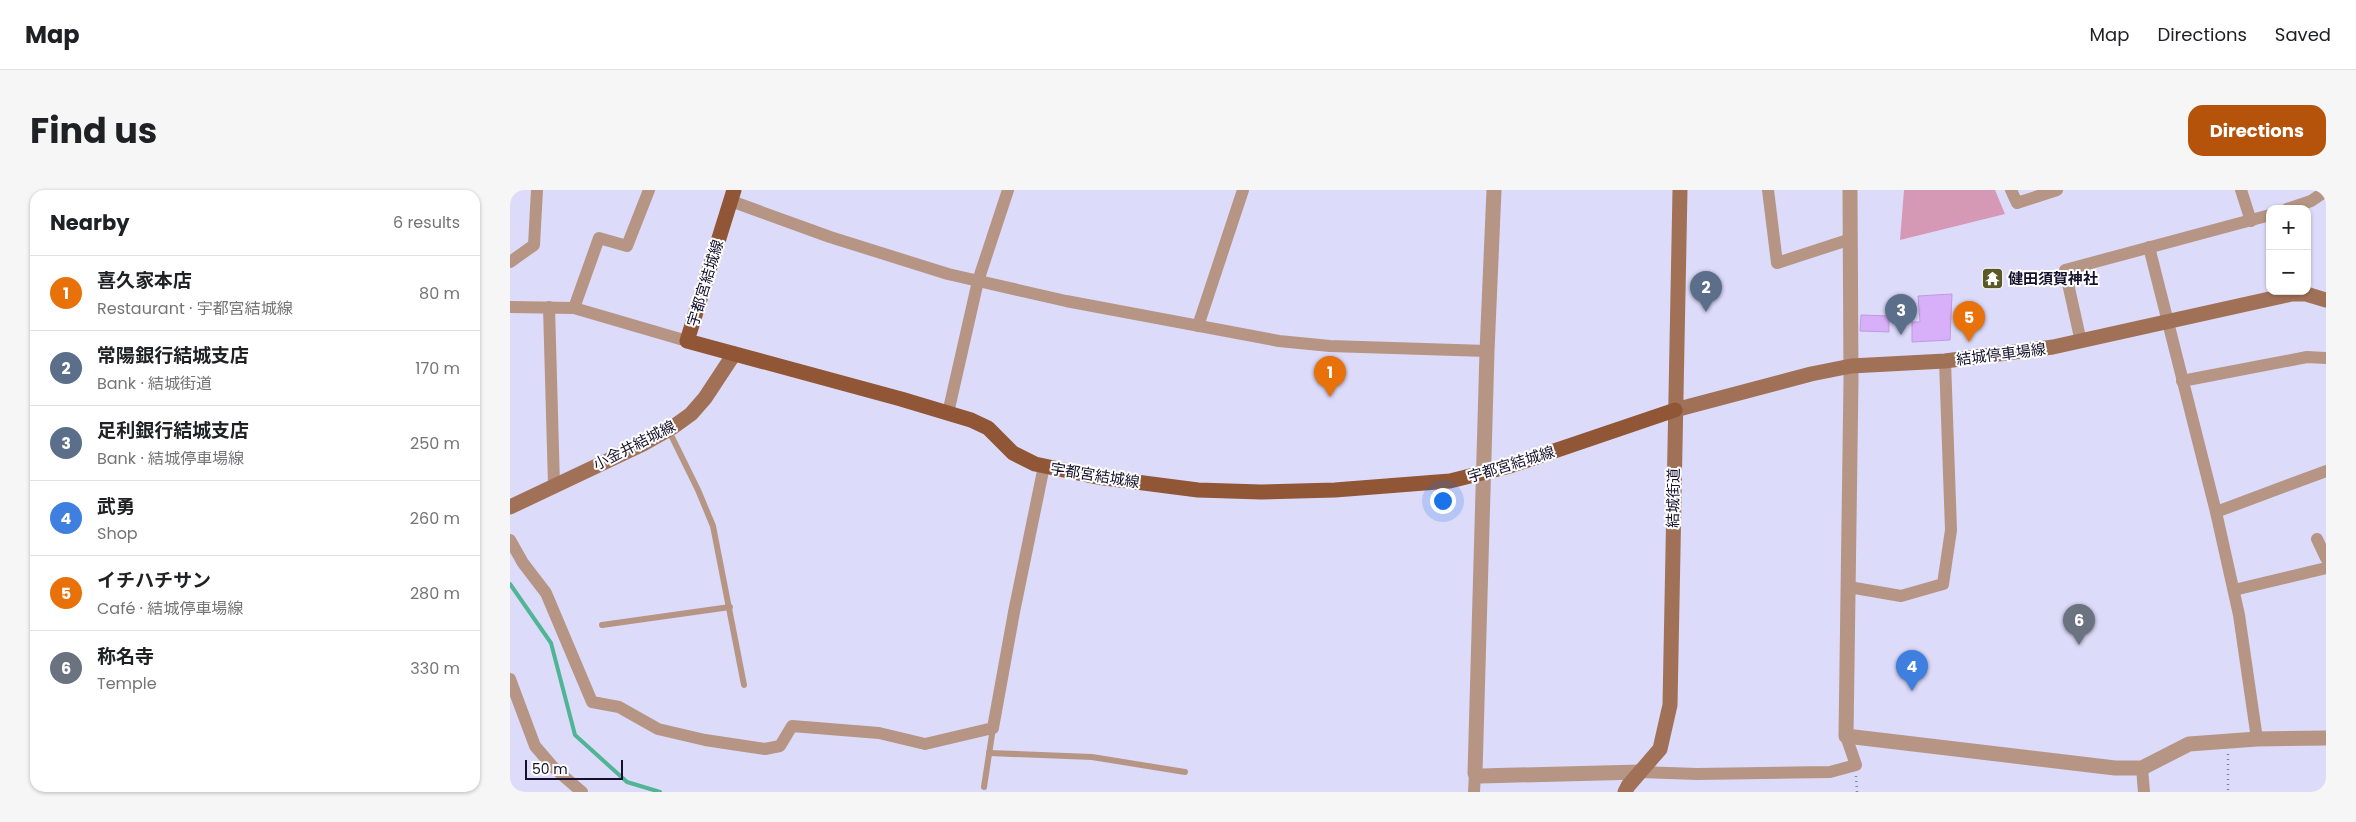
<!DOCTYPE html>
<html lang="en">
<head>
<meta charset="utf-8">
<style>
	body { margin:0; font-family:Poppins,"Noto Sans JP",sans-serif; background:#f6f6f6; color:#202124 }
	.controls { position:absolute; right:15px; top:15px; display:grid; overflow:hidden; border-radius:10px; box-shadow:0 1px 4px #0004 }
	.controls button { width:45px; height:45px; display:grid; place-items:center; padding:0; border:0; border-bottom:1px solid #e0e0e0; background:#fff; color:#202124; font:25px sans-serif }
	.scale { position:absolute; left:15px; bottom:12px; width:98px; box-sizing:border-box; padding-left:5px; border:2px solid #15102b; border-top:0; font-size:14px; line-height:18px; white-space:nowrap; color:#15102b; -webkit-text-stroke:4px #fff; paint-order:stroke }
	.you { position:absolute; left:932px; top:310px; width:18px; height:18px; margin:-12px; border:4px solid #fff; border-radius:50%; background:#1a73e8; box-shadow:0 0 0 8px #1a73e833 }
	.badge { display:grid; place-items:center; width:32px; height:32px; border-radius:50%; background:#b45309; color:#fff; font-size:16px; font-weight:700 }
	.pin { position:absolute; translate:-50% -41px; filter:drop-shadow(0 1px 2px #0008) }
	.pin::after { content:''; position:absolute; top:26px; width:18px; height:15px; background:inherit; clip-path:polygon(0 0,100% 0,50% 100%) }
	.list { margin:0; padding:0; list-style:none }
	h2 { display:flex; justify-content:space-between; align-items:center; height:65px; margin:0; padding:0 20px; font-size:21px }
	h2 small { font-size:16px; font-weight:400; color:#757577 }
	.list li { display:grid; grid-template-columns:32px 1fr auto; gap:15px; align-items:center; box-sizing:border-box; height:75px; padding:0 20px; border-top:1px solid #e0e0e0 }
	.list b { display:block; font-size:19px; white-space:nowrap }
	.list p { margin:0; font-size:16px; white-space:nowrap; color:#757577 }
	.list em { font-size:16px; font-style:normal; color:#757577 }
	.map { position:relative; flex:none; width:1816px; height:602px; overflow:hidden; border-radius:15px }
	header { display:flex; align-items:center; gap:30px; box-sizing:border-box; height:70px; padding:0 25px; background:#fff; border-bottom:1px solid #e0e0e0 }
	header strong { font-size:24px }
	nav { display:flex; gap:28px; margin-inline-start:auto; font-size:18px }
	.intro { display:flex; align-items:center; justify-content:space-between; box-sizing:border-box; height:120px; padding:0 30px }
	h1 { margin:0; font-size:35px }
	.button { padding:12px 22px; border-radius:15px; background:#b45309; color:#fff; font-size:18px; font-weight:700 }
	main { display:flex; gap:30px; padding:0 30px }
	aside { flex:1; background:#fff; border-radius:15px; box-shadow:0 1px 4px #0004 }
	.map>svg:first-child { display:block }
	.green { fill:#d599b5 }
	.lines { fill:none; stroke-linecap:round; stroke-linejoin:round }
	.stream { stroke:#4fb594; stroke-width:4 }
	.building { fill:#d8b0f9; stroke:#c09adf }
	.path { stroke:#84819e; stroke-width:2.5; stroke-dasharray:1 4; stroke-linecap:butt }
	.service { stroke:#b69584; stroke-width:6 }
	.minor { stroke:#b69584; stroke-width:12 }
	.tertiary { stroke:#b69584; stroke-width:15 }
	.secondary { stroke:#a17157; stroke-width:15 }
	.primary { stroke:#905636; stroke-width:15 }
	.labels { text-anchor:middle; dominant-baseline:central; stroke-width:4; stroke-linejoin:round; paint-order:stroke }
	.poi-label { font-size:15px; font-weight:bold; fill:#15102b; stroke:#fff; text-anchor:start }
	.street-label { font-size:15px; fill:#15102b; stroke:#fff }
</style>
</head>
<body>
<header>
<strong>Map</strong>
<nav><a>Map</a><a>Directions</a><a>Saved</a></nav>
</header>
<div class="intro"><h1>Find us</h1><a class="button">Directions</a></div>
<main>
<aside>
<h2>Nearby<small>6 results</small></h2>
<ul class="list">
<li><span class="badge" style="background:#e8710a">1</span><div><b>喜久家本店</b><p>Restaurant · 宇都宮結城線</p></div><em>80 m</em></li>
<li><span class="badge" style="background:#5c6f8a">2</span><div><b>常陽銀行結城支店</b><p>Bank · 結城街道</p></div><em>170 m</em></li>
<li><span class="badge" style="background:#5c6f8a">3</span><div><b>足利銀行結城支店</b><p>Bank · 結城停車場線</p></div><em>250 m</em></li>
<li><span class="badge" style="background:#3f7fe0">4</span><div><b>武勇</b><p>Shop</p></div><em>260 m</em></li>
<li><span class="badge" style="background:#e8710a">5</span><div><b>イチハチサン</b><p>Café · 結城停車場線</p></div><em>280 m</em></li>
<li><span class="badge" style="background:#6b7280">6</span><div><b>称名寺</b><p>Temple</p></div><em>330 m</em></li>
</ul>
</aside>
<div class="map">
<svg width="1816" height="602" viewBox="0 0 1816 602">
	<rect width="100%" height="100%" fill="#dddbfa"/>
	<!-- green -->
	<path class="green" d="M1394 0H1485L1495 24 1390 50Z"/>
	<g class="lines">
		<!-- stream -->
		<path class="stream" d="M0 394 41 453 65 545 117 592 150 602"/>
	</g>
	<!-- building -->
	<g class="building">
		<path d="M1442 104 1440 150 1402 152V132H1410L1408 106Z"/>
		<path d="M1351 125 1379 126V142L1350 141Z"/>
	</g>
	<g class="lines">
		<!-- path -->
		<g class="path">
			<path d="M1718 564V602"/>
			<path d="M1346 586 1347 602"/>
		</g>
		<!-- service -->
		<g class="service">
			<path d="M159 241 188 300 203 336 234 495"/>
			<path d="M92 435 220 417"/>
			<path d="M479 563 582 567 675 582"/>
			<path d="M474 597 483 538"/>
		</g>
		<!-- minor -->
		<g class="minor">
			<path d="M1258 0 1267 73 1341 49"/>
			<path d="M1501 0 1507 13 1547 0"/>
			<path d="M1731 0 1741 31"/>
			<path d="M221 11 320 47 438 84 556 111 769 151 820 156 977 161"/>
			<path d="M1777 19 1801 11 1816 1"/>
			<path d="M1639 57 1706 322 1729 425 1747 549"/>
			<path d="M0 72 24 55 27 0"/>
			<path d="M0 117 64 118 177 151"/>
			<path d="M39 117 44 295"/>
			<path d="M64 118 89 48 117 56 139 0"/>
			<path d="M688 136 733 0"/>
			<path d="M1571 152 1555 80 1760 25"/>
			<path d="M1672 191 1797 167 1816 168"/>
			<path d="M438 223 468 91 498 0"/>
			<path d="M1706 322 1816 281"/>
			<path d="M1807 349 1816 368"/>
			<path d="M0 350 13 373 36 403 82 512 109 517 148 539 195 550 255 559 270 556 282 536 369 543 415 554 483 538 504 422 534 276"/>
			<path d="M1339 397 1391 406 1433 394 1441 340 1435 171"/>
			<path d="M1724 400 1816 378"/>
			<path d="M0 489 25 556 43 577 72 602"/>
			<path d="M1632 578 1634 602"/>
			<path d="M1130 582 1187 584 1320 582 1346 575 1336 546"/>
			<path d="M964 602 965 583"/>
		</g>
		<!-- tertiary -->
		<g class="tertiary">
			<path d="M984 0 977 161 965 583 971 586 1130 582"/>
			<path d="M1340 0 1341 190 1336 546 1605 578H1632L1679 554 1747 549 1816 548"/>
		</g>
		<!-- secondary -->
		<g class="secondary">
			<path d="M1165 220 1301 184 1341 176 1435 171 1543 157 1782 104H1796L1816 110"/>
			<path d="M0 317 133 254 163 237 181 224 195 208 224 164"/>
			<path d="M1115 602 1118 596 1150 559 1160 515 1170 0"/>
		</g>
		<!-- primary -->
		<path class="primary" d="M224 0 177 151 391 209 461 230 478 238 503 263 525 274 587 287 688 300 751 302 825 300 940 291 1000 276 1165 220"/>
	</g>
	<!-- icons -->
	<defs>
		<symbol id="temple-square" viewBox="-11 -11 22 22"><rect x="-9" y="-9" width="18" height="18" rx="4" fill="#595926" stroke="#fff"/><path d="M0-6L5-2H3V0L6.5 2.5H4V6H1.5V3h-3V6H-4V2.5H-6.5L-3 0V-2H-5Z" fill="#fff"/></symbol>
	</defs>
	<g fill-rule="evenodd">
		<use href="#temple-square" x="1470" y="76" width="25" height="25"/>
	</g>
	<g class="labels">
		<!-- poi labels -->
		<g class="poi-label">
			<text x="1498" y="88">健田須賀神社</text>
		</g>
		<!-- street labels -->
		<g class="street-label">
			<text transform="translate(195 93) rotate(-73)">宇都宮結城線</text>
			<text transform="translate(1491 164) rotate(-7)">結城停車場線</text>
			<text transform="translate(124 255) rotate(-27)">小金井結城線</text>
			<text transform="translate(1001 274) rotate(-17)">宇都宮結城線</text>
			<text transform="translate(585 285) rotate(9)">宇都宮結城線</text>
			<text transform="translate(1163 308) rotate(-89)">結城街道</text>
		</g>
	</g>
</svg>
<div class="controls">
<button>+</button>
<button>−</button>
</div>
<div class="scale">50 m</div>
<div class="you"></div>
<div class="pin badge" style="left:820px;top:207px;background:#e8710a">1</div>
<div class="pin badge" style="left:1196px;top:122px;background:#5c6f8a">2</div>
<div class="pin badge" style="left:1391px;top:145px;background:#5c6f8a">3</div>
<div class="pin badge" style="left:1402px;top:501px;background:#3f7fe0">4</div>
<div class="pin badge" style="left:1459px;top:152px;background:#e8710a">5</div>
<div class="pin badge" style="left:1569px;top:455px;background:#6b7280">6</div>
</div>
</main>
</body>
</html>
